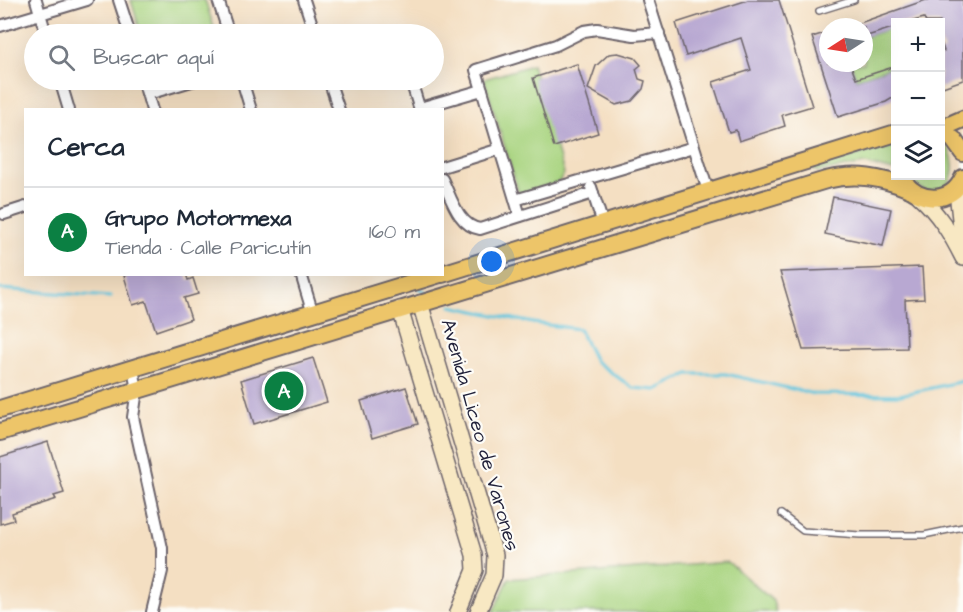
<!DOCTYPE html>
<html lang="es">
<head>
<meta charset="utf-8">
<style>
	body { margin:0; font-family:"Architects Daughter",sans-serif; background:#f6f6f7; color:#1f2937 }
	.controls { position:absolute; right:18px; top:18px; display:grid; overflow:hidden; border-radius:0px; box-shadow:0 6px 24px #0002 }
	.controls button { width:54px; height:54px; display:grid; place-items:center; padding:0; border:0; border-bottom:2px solid #e0e1e3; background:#fff; color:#1f2937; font:30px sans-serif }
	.compass { position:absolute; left:819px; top:18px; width:54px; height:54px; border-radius:50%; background:#fff; box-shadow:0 6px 24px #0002; rotate:258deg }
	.you { position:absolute; left:492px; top:262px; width:21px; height:21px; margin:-15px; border:4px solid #fff; border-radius:50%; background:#1a73e8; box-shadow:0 0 0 9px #1a73e833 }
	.badge { display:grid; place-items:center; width:39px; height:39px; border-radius:50%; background:#0b8043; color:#fff; font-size:20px; font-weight:700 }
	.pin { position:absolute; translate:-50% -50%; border:3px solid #fff; box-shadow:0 2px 6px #0006 }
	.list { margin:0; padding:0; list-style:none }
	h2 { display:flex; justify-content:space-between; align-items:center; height:78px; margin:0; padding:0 24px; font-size:26px }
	h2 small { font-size:20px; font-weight:400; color:#747a83 }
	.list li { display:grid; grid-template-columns:39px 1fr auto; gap:18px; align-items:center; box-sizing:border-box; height:90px; padding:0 24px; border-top:2px solid #e0e1e3 }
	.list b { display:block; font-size:22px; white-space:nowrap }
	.list p { margin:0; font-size:20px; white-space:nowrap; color:#747a83 }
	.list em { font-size:20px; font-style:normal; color:#747a83 }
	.icon { flex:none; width:33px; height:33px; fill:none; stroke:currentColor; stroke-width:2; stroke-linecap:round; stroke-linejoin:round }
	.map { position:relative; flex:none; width:963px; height:612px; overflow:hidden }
	.search { position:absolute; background:#fff; box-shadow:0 6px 24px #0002; left:24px; top:24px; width:420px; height:66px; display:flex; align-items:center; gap:15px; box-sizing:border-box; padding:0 21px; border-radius:33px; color:#747a83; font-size:22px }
	.panel { position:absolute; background:#fff; box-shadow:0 6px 24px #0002; left:24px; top:108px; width:420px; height:168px; border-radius:0px }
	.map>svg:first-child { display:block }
	.green { fill:#a9d480; stroke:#667b5e; stroke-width:1.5 }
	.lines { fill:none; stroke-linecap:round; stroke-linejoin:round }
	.stream { stroke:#61c6df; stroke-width:3 }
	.building { fill:#b8a8d2 }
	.lane-casing { stroke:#6c646a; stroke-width:8 }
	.street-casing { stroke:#6c646a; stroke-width:14 }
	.secondary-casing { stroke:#6c646a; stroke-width:18 }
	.primary-casing { stroke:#6c646a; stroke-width:20 }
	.lane { stroke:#fff; stroke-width:5 }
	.street { stroke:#fff; stroke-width:10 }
	.secondary { stroke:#f8e8c3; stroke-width:15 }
	.primary { stroke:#edc569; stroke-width:16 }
	.labels { text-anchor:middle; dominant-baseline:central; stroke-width:4.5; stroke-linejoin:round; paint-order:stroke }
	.street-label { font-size:20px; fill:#22223b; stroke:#fdfcf7 }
</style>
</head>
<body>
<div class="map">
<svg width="963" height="612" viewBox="0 0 963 612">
	<rect width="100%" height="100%" fill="#fdfcf7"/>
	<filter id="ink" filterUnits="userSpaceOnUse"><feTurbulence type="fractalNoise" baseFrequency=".0167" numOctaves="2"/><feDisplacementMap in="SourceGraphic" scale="12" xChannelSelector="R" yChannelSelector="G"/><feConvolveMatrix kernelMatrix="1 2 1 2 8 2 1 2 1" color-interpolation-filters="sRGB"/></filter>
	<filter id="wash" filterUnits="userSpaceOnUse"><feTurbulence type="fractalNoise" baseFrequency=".008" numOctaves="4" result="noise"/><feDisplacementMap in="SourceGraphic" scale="24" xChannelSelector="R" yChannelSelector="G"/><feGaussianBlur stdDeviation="1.35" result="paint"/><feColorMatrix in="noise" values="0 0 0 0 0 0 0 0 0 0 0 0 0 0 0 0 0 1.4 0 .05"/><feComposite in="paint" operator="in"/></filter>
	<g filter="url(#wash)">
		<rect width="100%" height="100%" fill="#f4dfc2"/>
		<!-- green -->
		<g class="green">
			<path d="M131 0H205L216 34H141Z"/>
			<path d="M895 27V66L856 79 850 63H864V37Z"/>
			<path d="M532 65 564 173 559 182 519 194 484 79Z"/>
			<path d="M941 140C963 158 954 204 921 189 916 187 912 180 908 176H940Z"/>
			<path d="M895 146 894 171 865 164 818 172 812 169 815 164Z"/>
			<path d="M728 562 773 601 776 612H493L509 579Z"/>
		</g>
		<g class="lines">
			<!-- stream -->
			<g class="stream">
				<path d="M419 288 429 295"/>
				<path d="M0 289 111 297"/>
				<path d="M451 306 533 323 579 329 595 361 633 388 656 390 688 374H726L814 394 900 395 963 381"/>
			</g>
		</g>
		<g id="blocks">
			<!-- building -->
			<g class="building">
				<path d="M748 0H779L812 106 782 115 785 126 739 141 736 130 729 132 713 82 751 70 741 38 686 56 676 23Z"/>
				<path d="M926 0H963V80L940 88V52L944 51 940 39V22H926L924 18 910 22H896V27L864 37V27H848Z"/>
				<path d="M828 32V63H850L856 79 896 66V96L886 102 838 117 812 37Z"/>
				<path d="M618 53 635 58 641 65 636 69 639 79 645 81 643 89 632 101 616 105 588 89 596 66 609 54Z"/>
				<path d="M577 64 598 133 554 147 533 78Z"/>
				<path d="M833 197 891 209 883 246 825 234Z"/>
				<path d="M922 267 924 299 905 300 907 348 803 350 780 272Z"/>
				<path d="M129 274H186L188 280 193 278 198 294 184 298 191 319 156 331 146 301 133 305 124 276Z"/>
				<path d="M313 358 327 402 254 424 241 380Z"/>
				<path d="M406 387 418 424 372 438 361 401Z"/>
				<path d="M48 442 64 493 54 496 56 499 12 513 14 520 0 524V457Z"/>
			</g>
		</g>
	</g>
	<g filter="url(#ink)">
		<use href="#blocks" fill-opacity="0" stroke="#6c646a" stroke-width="1.5"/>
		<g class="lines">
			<defs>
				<g id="lane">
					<path d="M819 11 854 0"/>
					<path d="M781 514 803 531 860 535H924L963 527"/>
				</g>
				<g id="street">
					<path d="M36 0 46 34"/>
					<path d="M119 0 130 34"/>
					<path d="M218 0 229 34"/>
					<path d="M304 0 315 34"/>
					<path d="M648 0 708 191"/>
					<path d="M0 26 87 0"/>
					<path d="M60 80 69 110"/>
					<path d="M143 80 152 110"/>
					<path d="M242 80 251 110"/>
					<path d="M329 80 339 110"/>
					<path d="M412 84 420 110"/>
					<path d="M148 94 195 80"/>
					<path d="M420 108 482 90"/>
					<path d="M442 167 500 149"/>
					<path d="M442 179C451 197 458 226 480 229L593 193"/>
					<path d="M591 187 603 224"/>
					<path d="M515 200 694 147"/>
					<path d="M4 214 26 207"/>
					<path d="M520 216 476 70 556 45 584 31 597 29 634 35 659 33"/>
					<path d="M301 274 313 314"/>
					<path d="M133 369 137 390 133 417 162 548V571L152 612"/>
				</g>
				<g id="secondary">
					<path d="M961 182 958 201 963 246"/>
					<path d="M919 196C939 214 951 234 963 258"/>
					<path d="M420 303 495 555 494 575 478 612"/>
					<path d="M400 309 474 555 475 570 458 612"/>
				</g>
				<g id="primary">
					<path d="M940 129 963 119"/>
					<path d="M940 133 953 139 963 153"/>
					<path d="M904 182C920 203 951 204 963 178"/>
					<path d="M442 274 896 133"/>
					<path d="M0 409 440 274"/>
					<path d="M0 432 826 180C856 173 881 177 910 189"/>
				</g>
			</defs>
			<!-- lane casing -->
			<use href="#lane" class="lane-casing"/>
			<!-- street casing -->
			<use href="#street" class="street-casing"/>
			<!-- secondary casing -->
			<use href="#secondary" class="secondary-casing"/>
			<!-- primary casing -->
			<use href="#primary" class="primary-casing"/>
			<!-- lane -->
			<use href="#lane" class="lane"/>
			<!-- street -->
			<use href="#street" class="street"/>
			<!-- secondary -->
			<use href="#secondary" class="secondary"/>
			<!-- primary -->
			<use href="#primary" class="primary"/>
		</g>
	</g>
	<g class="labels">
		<!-- street labels -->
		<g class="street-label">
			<text transform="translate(480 435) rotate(74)">Avenida Liceo de Varones</text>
		</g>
	</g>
</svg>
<div class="controls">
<button>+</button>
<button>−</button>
<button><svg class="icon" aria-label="layers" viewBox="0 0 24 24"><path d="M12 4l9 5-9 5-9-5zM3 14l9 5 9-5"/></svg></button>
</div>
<svg class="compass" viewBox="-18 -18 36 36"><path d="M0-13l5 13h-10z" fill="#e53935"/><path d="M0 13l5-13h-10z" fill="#747a83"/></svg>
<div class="you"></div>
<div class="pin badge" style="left:284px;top:391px">A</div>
<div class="search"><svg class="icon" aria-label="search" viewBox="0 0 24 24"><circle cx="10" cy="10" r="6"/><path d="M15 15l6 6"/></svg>Buscar aquí</div>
<section class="panel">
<h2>Cerca<small></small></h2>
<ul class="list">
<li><span class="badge">A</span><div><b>Grupo Motormexa</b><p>Tienda · Calle Paricutín</p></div><em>160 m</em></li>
</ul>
</section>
</div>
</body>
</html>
